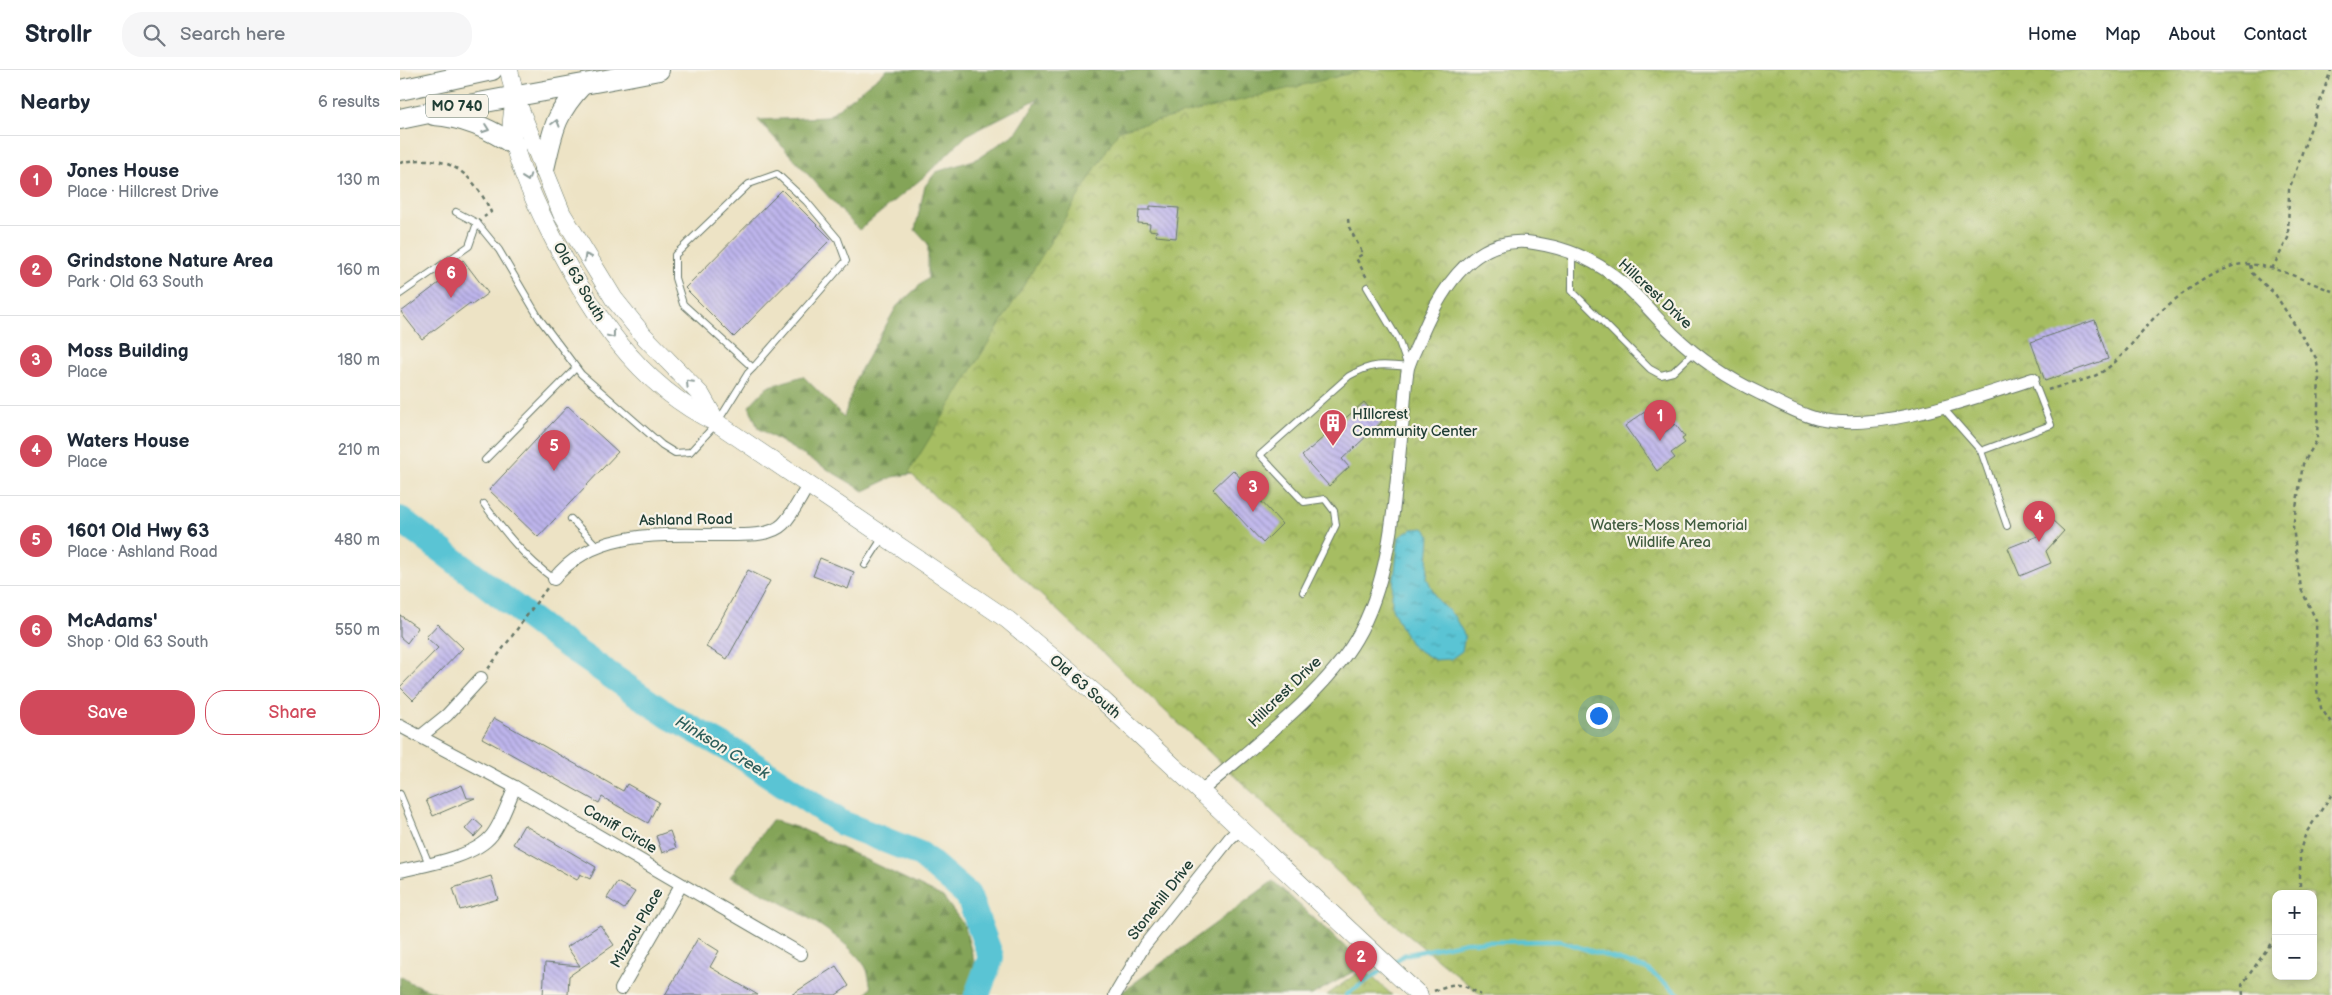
<!DOCTYPE html>
<html lang="en">
<head>
<meta charset="utf-8">
<style>
	body { margin:0; font-family:"Balsamiq Sans",sans-serif; background:#f6f6f7; color:#1f2937 }
	.controls { position:absolute; right:15px; bottom:15px; display:grid; overflow:hidden; border-radius:10px; box-shadow:0 2px 8px #0003 }
	.controls button { width:45px; height:45px; display:grid; place-items:center; padding:0; border:0; border-bottom:1px solid #e0e1e3; background:#fff; color:#1f2937; font:25px sans-serif }
	.you { position:absolute; left:1198px; top:645px; width:18px; height:18px; margin:-12px; border:4px solid #fff; border-radius:50%; background:#1a73e8; box-shadow:0 0 0 8px #1a73e833 }
	.badge { display:grid; place-items:center; width:32px; height:32px; border-radius:50%; background:#d1495b; color:#fff; font-size:16px; font-weight:700 }
	.pin { position:absolute; translate:-50% -41px; filter:drop-shadow(0 1px 2px #0008) }
	.pin::after { content:''; position:absolute; top:26px; width:18px; height:15px; background:inherit; clip-path:polygon(0 0,100% 0,50% 100%) }
	.list { margin:0; padding:0; list-style:none }
	h2 { display:flex; justify-content:space-between; align-items:center; height:65px; margin:0; padding:0 20px; font-size:21px }
	h2 small { font-size:16px; font-weight:400; color:#747a83 }
	.list li { display:grid; grid-template-columns:32px 1fr auto; gap:15px; align-items:center; box-sizing:border-box; height:90px; padding:0 20px; border-top:1px solid #e0e1e3 }
	.list b { display:block; font-size:19px; white-space:nowrap }
	.list p { margin:0; font-size:16px; white-space:nowrap; color:#747a83 }
	.list em { font-size:16px; font-style:normal; color:#747a83 }
	.actions { display:flex; gap:10px; padding:15px 20px }
	.actions a { flex:1; padding:11px 0; border:1px solid #d1495b; border-radius:20px; text-align:center; font-size:18px; color:#d1495b }
	.actions .main { background:#d1495b; color:#fff }
	.icon { flex:none; width:28px; height:28px; fill:none; stroke:currentColor; stroke-width:2; stroke-linecap:round; stroke-linejoin:round }
	.map { position:relative; flex:none; width:1932px; height:925px; overflow:hidden }
	header { display:flex; align-items:center; gap:30px; box-sizing:border-box; height:70px; padding:0 25px; background:#fff; border-bottom:1px solid #e0e1e3 }
	header strong { font-size:24px }
	nav { display:flex; gap:28px; margin-inline-start:auto; font-size:18px }
	.search { width:350px; height:45px; background:#f6f6f7; display:flex; align-items:center; gap:12px; box-sizing:border-box; padding:0 18px; border-radius:20px; color:#747a83; font-size:19px }
	main { display:flex }
	aside { flex:1; background:#fff }
	.map>svg:first-child { display:block }
	.forest { fill:url(#forest-firs); stroke:#527046 }
	.park { fill:url(#park-crowns); stroke:#627d4b; fill-rule:evenodd }
	.water { fill:url(#water-ripples); stroke:#3c8084 }
	.lines { fill:none; stroke-linecap:round; stroke-linejoin:round }
	.stream { stroke:#5ac4d4; stroke-width:4.5 }
	.river { stroke:#5ac4d4; stroke-width:26 }
	.building { fill:url(#building-back-hatch) }
	.lane-casing { stroke:#677767; stroke-width:8 }
	.street-casing { stroke:#677767; stroke-width:14 }
	.secondary-casing { stroke:#677767; stroke-width:19 }
	.primary-casing { stroke:#677767; stroke-width:22 }
	.path { stroke:#677767; stroke-width:2.5; stroke-dasharray:4 4; stroke-linecap:butt }
	.lane { stroke:#fff; stroke-width:6 }
	.street { stroke:#fff; stroke-width:12 }
	.secondary { stroke:#fff; stroke-width:18 }
	.primary { stroke:#fff; stroke-width:20 }
	.oneway { stroke:#8f9e9a }
	.labels { text-anchor:middle; dominant-baseline:central; stroke-width:4.5; stroke-linejoin:round; paint-order:stroke }
	.shield { fill:#f7f3e8; stroke:#60746a; stroke-width:1 }
	.shield-label { font-size:14px; font-weight:bold; fill:#1f3d34 }
	.street-label { font-size:15px; fill:#1f3d34; stroke:#f7f3e8 }
	.poi-label { font-size:15px; fill:#1f3d34; stroke:#f7f3e8; text-anchor:start }
	.park-label { font-size:15px; fill:#415d40; stroke:#f7f3e8 }
	.water-label { font-size:16px; font-style:italic; fill:#2e5f5c; stroke:#f7f3e8 }
</style>
</head>
<body>
<header>
<strong>Strollr</strong>
<div class="search"><svg class="icon" aria-label="search" viewBox="0 0 24 24"><circle cx="10" cy="10" r="6"/><path d="M15 15l6 6"/></svg>Search here</div>
<nav><a>Home</a><a>Map</a><a>About</a><a>Contact</a></nav>
</header>
<main>
<aside>
<h2>Nearby<small>6 results</small></h2>
<ul class="list">
<li><span class="badge">1</span><div><b>Jones House</b><p>Place · Hillcrest Drive</p></div><em>130 m</em></li>
<li><span class="badge">2</span><div><b>Grindstone Nature Area</b><p>Park · Old 63 South</p></div><em>160 m</em></li>
<li><span class="badge">3</span><div><b>Moss Building</b><p>Place</p></div><em>180 m</em></li>
<li><span class="badge">4</span><div><b>Waters House</b><p>Place</p></div><em>210 m</em></li>
<li><span class="badge">5</span><div><b>1601 Old Hwy 63</b><p>Place · Ashland Road</p></div><em>480 m</em></li>
<li><span class="badge">6</span><div><b>McAdams'</b><p>Shop · Old 63 South</p></div><em>550 m</em></li>
</ul>
<div class="actions"><a class="main">Save</a><a>Share</a></div>
</aside>
<div class="map">
<svg width="1932" height="925" viewBox="0 0 1932 925">
	<defs>
		<pattern id="forest-firs" width="22" height="20" patternUnits="userSpaceOnUse" patternTransform="scale(1.25)"><rect width="22" height="20" fill="#84a458"/><path d="M5 1l3.5 6h-7zM16 11l3.5 6h-7z" fill="#6b874a"/></pattern>
		<pattern id="park-crowns" width="20" height="18" patternUnits="userSpaceOnUse" patternTransform="scale(1.25)"><rect width="20" height="18" fill="#a6bd62"/><path d="M2 6a3 3 0 1 1 6 0M12 15a3 3 0 1 1 6 0" fill="none" stroke="#879b52"/></pattern>
		<pattern id="water-ripples" width="26" height="14" patternUnits="userSpaceOnUse" patternTransform="scale(1.25)"><rect width="26" height="14" fill="#5ac4d4"/><path d="M2 4q2-2 4 0t4 0M15 11q2-2 4 0t4 0" fill="none" stroke="#4aa0ad"/></pattern>
		<pattern id="building-back-hatch" width="6" height="6" patternUnits="userSpaceOnUse" patternTransform="scale(1.25)"><rect width="6" height="6" fill="#beb5ec"/><path d="M-1 5l2 2M0 0l6 6M5-1l2 2" fill="none" stroke="#9a94c0"/></pattern>
	</defs>
	<rect width="100%" height="100%" fill="#f7f3e8"/>
	<filter id="ink" filterUnits="userSpaceOnUse"><feTurbulence type="fractalNoise" baseFrequency=".02" numOctaves="2"/><feDisplacementMap in="SourceGraphic" scale="10" xChannelSelector="R" yChannelSelector="G"/><feConvolveMatrix kernelMatrix="1 2 1 2 8 2 1 2 1" color-interpolation-filters="sRGB"/></filter>
	<filter id="wash" filterUnits="userSpaceOnUse"><feTurbulence type="fractalNoise" baseFrequency=".0096" numOctaves="4" result="noise"/><feDisplacementMap in="SourceGraphic" scale="20" xChannelSelector="R" yChannelSelector="G"/><feGaussianBlur stdDeviation="1.12" result="paint"/><feColorMatrix in="noise" values="0 0 0 0 0 0 0 0 0 0 0 0 0 0 0 0 0 1.4 0 .05"/><feComposite in="paint" operator="in"/></filter>
	<g filter="url(#wash)">
		<rect width="100%" height="100%" fill="#ede3c5"/>
		<!-- forest -->
		<g class="forest">
			<path d="M487 0H1916L574 394 493 407 464 421 358 358 349 336 367 317 403 306 444 347 457 306 497 236 528 208V174L515 160 525 116 536 102 577 89 617 62 639 28 567 65 526 105 459 160 358 50 427 47Z"/>
			<path d="M372 750 402 759 543 827 564 855 574 891 576 904 564 925H465L471 918C469 911 469 902 465 896 440 859 370 826 330 807Z"/>
			<path d="M873 811 965 895 912 925H718Z"/>
			<path d="M0 906 11 913 44 925H0Z"/>
		</g>
		<!-- park -->
		<g class="park">
			<path d="M964 0H1932V925H1081L986 847 509 402 719 60ZM1876 824H1913V906H1876Z"/>
			<path d="M963 899 992 925H927Z"/>
		</g>
		<!-- water -->
		<path class="water" d="M1024 458 1030 465 1027 508 1036 528 1054 546 1065 566 1062 581 1051 589 1035 590 1013 577 1001 557 992 538V524L999 467 1012 459Z"/>
		<g class="lines">
			<!-- stream -->
			<g class="stream">
				<path d="M992 894 1004 885 1066 872 1160 871 1247 899 1280 925"/>
				<path d="M946 925 985 898"/>
			</g>
			<!-- river -->
			<path class="river" d="M0 449 148 562 269 646 338 684 442 753 520 784 568 825 591 887 577 925"/>
		</g>
		<g id="blocks">
			<!-- building -->
			<g class="building">
				<path d="M382 120 431 169 334 267 285 218Z"/>
				<path d="M750 136 779 138 776 168 756 166 757 161 749 160 750 154 738 153 739 140H750Z"/>
				<path d="M63 190 88 223 72 235 70 233 22 269 1 242 48 206 46 203Z"/>
				<path d="M1695 250 1708 289 1645 311 1631 272Z"/>
				<path d="M964 332 982 352 942 389 949 397 929 416 902 386Z"/>
				<path d="M168 336 218 382 138 467 89 420Z"/>
				<path d="M1246 341 1262 364 1275 354 1285 367 1282 369 1285 373 1271 383 1275 388 1257 401 1225 356Z"/>
				<path d="M833 400 847 415 855 408 864 418 860 422 864 426 860 430 882 454 863 473 813 419Z"/>
				<path d="M1652 450 1664 461 1646 481 1651 493 1620 506 1608 478 1638 466Z"/>
				<path d="M420 488 454 502 448 519 413 506Z"/>
				<path d="M348 500 370 511 327 589 306 577Z"/>
				<path d="M0 545 18 558 7 573 0 567Z"/>
				<path d="M38 554 63 578 13 630 0 617 38 578 26 567Z"/>
				<path d="M94 648 223 721 227 714 259 732 248 753 202 727 199 733 82 668Z"/>
				<path d="M62 715 67 728H75L33 746 26 730Z"/>
				<path d="M74 749 83 757 74 767 65 759Z"/>
				<path d="M124 755 196 797 190 809 180 804 177 810 113 774Z"/>
				<path d="M270 761 276 778 262 783 256 766Z"/>
				<path d="M91 806 98 829 60 840 53 818Z"/>
				<path d="M217 812 235 822 224 839 207 828Z"/>
				<path d="M200 855 214 875 169 906 168 925H143L145 893 180 896 167 877Z"/>
				<path d="M298 868 319 881 310 897 358 925H265Z"/>
				<path d="M436 896 449 916 436 925H391Z"/>
			</g>
		</g>
	</g>
	<g filter="url(#ink)">
		<use href="#blocks" fill-opacity="0" stroke="#677767" stroke-width="1"/>
		<g class="lines">
			<defs>
				<g id="lane">
					<path d="M56 142 77 153 99 180 139 248 181 304 262 375 275 383 290 382 317 353 348 303 353 298 446 191 438 169 406 131 377 104 349 114 275 185V208L283 234 353 298"/>
					<path d="M1172 183V221L1250 299 1261 305 1273 302 1294 282"/>
					<path d="M0 224 69 176 77 153"/>
					<path d="M1543 338 1581 381 1651 355 1633 309"/>
					<path d="M1581 381 1607 456"/>
					<path d="M85 390 176 298"/>
					<path d="M84 434C105 463 125 488 154 509"/>
					<path d="M171 449 198 477"/>
					<path d="M465 495 483 467"/>
					<path d="M903 522 936 455 934 441 925 429 904 432 860 385 949 306C972 293 983 294 1008 297L998 269 967 217"/>
					<path d="M0 724 29 794"/>
				</g>
				<g id="street">
					<path d="M154 509C196 455 275 466 336 465 350 465 372 465 383 454 393 444 400 428 408 416"/>
					<path d="M0 656 115 717 401 884"/>
					<path d="M21 666 47 645 81 608"/>
					<path d="M800 722C849 679 924 624 956 569 993 507 995 419 1003 349 1005 332 1005 314 1008 298 1011 287 1018 275 1022 264 1042 217 1076 163 1134 173 1168 178 1199 192 1224 214 1242 230 1256 248 1273 264 1298 288 1329 309 1361 324 1379 333 1398 344 1418 349 1480 363 1573 328 1633 309"/>
					<path d="M0 801C26 795 75 787 92 765 102 752 108 732 115 717"/>
					<path d="M221 919 281 815"/>
					<path d="M715 925 744 876 830 768 840 759"/>
				</g>
				<g id="secondary">
					<path d="M109 0 115 27 162 144 214 229 243 265 301 325 317 353"/>
					<path d="M115 27C114 38 110 53 112 65 117 93 136 134 149 160 188 237 236 315 317 353L608 550 697 625 1019 925"/>
				</g>
				<g id="primary">
					<path d="M0 20 92 0"/>
					<path d="M34 45C63 47 92 60 116 76"/>
					<path d="M0 49C86 30 173 17 259 0"/>
					<path d="M144 99C153 61 154 45 182 15"/>
				</g>
			</defs>
			<!-- lane casing -->
			<use href="#lane" class="lane-casing"/>
			<!-- street casing -->
			<use href="#street" class="street-casing"/>
			<!-- secondary casing -->
			<use href="#secondary" class="secondary-casing"/>
			<!-- primary casing -->
			<use href="#primary" class="primary-casing"/>
			<!-- path -->
			<g class="path">
				<path d="M0 93C46 82 72 101 91 142L84 147"/>
				<path d="M948 149 949 157 963 184 956 188 967 208"/>
				<path d="M1850 195 1852 203 1875 224 1916 288 1919 304 1917 370 1903 394 1893 457 1901 519 1916 550 1917 620 1921 638 1932 654"/>
				<path d="M1872 199 1888 168 1889 120 1931 0"/>
				<path d="M1648 320C1665 314 1688 311 1702 302 1724 288 1737 265 1755 247 1773 229 1819 194 1845 194 1875 195 1905 211 1932 221"/>
				<path d="M88 599 147 518"/>
				<path d="M1900 824V780L1906 763 1932 724"/>
				<path d="M1034 921C1056 911 1061 913 1081 925"/>
				<path d="M1843 925 1842 915 1876 866"/>
			</g>
			<!-- lane -->
			<use href="#lane" class="lane"/>
			<!-- street -->
			<use href="#street" class="street"/>
			<!-- secondary -->
			<use href="#secondary" class="secondary"/>
			<!-- primary -->
			<use href="#primary" class="primary"/>
		</g>
		<!-- one-way arrows -->
		<defs><path id="oneway-chevron" d="M-2-3.5L2.5 0L-2 3.5" fill="none" stroke-width="1.6" stroke-linecap="round" stroke-linejoin="round" transform="scale(1.25)"/></defs>
		<g class="oneway">
			<use href="#oneway-chevron" transform="translate(156 53) rotate(-74)"/>
			<use href="#oneway-chevron" transform="translate(86 59) rotate(20)"/>
			<use href="#oneway-chevron" transform="translate(127 108) rotate(71)"/>
			<use href="#oneway-chevron" transform="translate(187 187) rotate(-120)"/>
			<use href="#oneway-chevron" transform="translate(212 265) rotate(53)"/>
			<use href="#oneway-chevron" transform="translate(289 313) rotate(-134)"/>
		</g>
	</g>
	<!-- icons -->
	<defs>
		<symbol id="building-pin" viewBox="-11 -11 22 30"><path d="M0 17L-7.5 6A9.5 9.5 0 1 1 7.5 6Z" fill="#d1495b" stroke="#f7f3e8"/><path d="M-4-6H4V6H1V3H-1V6H-4ZM-2.5-4.3h1.7v1.8h-1.7ZM.8-4.3h1.7v1.8H.8ZM-2.5-1h1.7V.8h-1.7ZM.8-1h1.7V.8H.8Z" fill="#fff"/></symbol>
	</defs>
	<g fill-rule="evenodd">
		<use href="#building-pin" x="917" y="337" width="32" height="43"/>
	</g>
	<g class="labels">
		<!-- shield labels -->
		<rect class="shield" x="26" y="24.5" width="62" height="23" rx="4"/>
		<g class="shield-label">
			<text x="57" y="36">MO 740</text>
		</g>
		<!-- street labels -->
		<g class="street-label">
			<text transform="translate(179 212) rotate(60)">Old 63 South</text>
			<text transform="translate(1255 224) rotate(43)">Hillcrest Drive</text>
			<text transform="translate(286 450) rotate(-1)">Ashland Road</text>
			<text transform="translate(685 617) rotate(41)">Old 63 South</text>
			<text transform="translate(885 622) rotate(-44)">Hillcrest Drive</text>
			<text transform="translate(220 759) rotate(30)">Caniff Circle</text>
			<text transform="translate(761 830) rotate(-52)">Stonehill Drive</text>
			<text transform="translate(237 858) rotate(-60)">Mizzou Place</text>
		</g>
		<!-- poi labels -->
		<g class="poi-label">
			<text x="952" y="344">HIllcrest<tspan x="952" dy="17">Community Center</tspan></text>
		</g>
		<!-- park labels -->
		<g class="park-label">
			<text x="1269" y="455">Waters-Moss Memorial<tspan x="1269" dy="17">Wildlife Area</tspan></text>
		</g>
		<!-- water labels -->
		<g class="water-label">
			<text transform="translate(322 678) rotate(31)">Hinkson Creek</text>
		</g>
	</g>
</svg>
<div class="controls">
<button>+</button>
<button>−</button>
</div>
<div class="you"></div>
<div class="pin badge" style="left:1260px;top:371px">1</div>
<div class="pin badge" style="left:961px;top:912px">2</div>
<div class="pin badge" style="left:853px;top:442px">3</div>
<div class="pin badge" style="left:1639px;top:472px">4</div>
<div class="pin badge" style="left:154px;top:401px">5</div>
<div class="pin badge" style="left:51px;top:228px">6</div>
</div>
</main>
</body>
</html>
